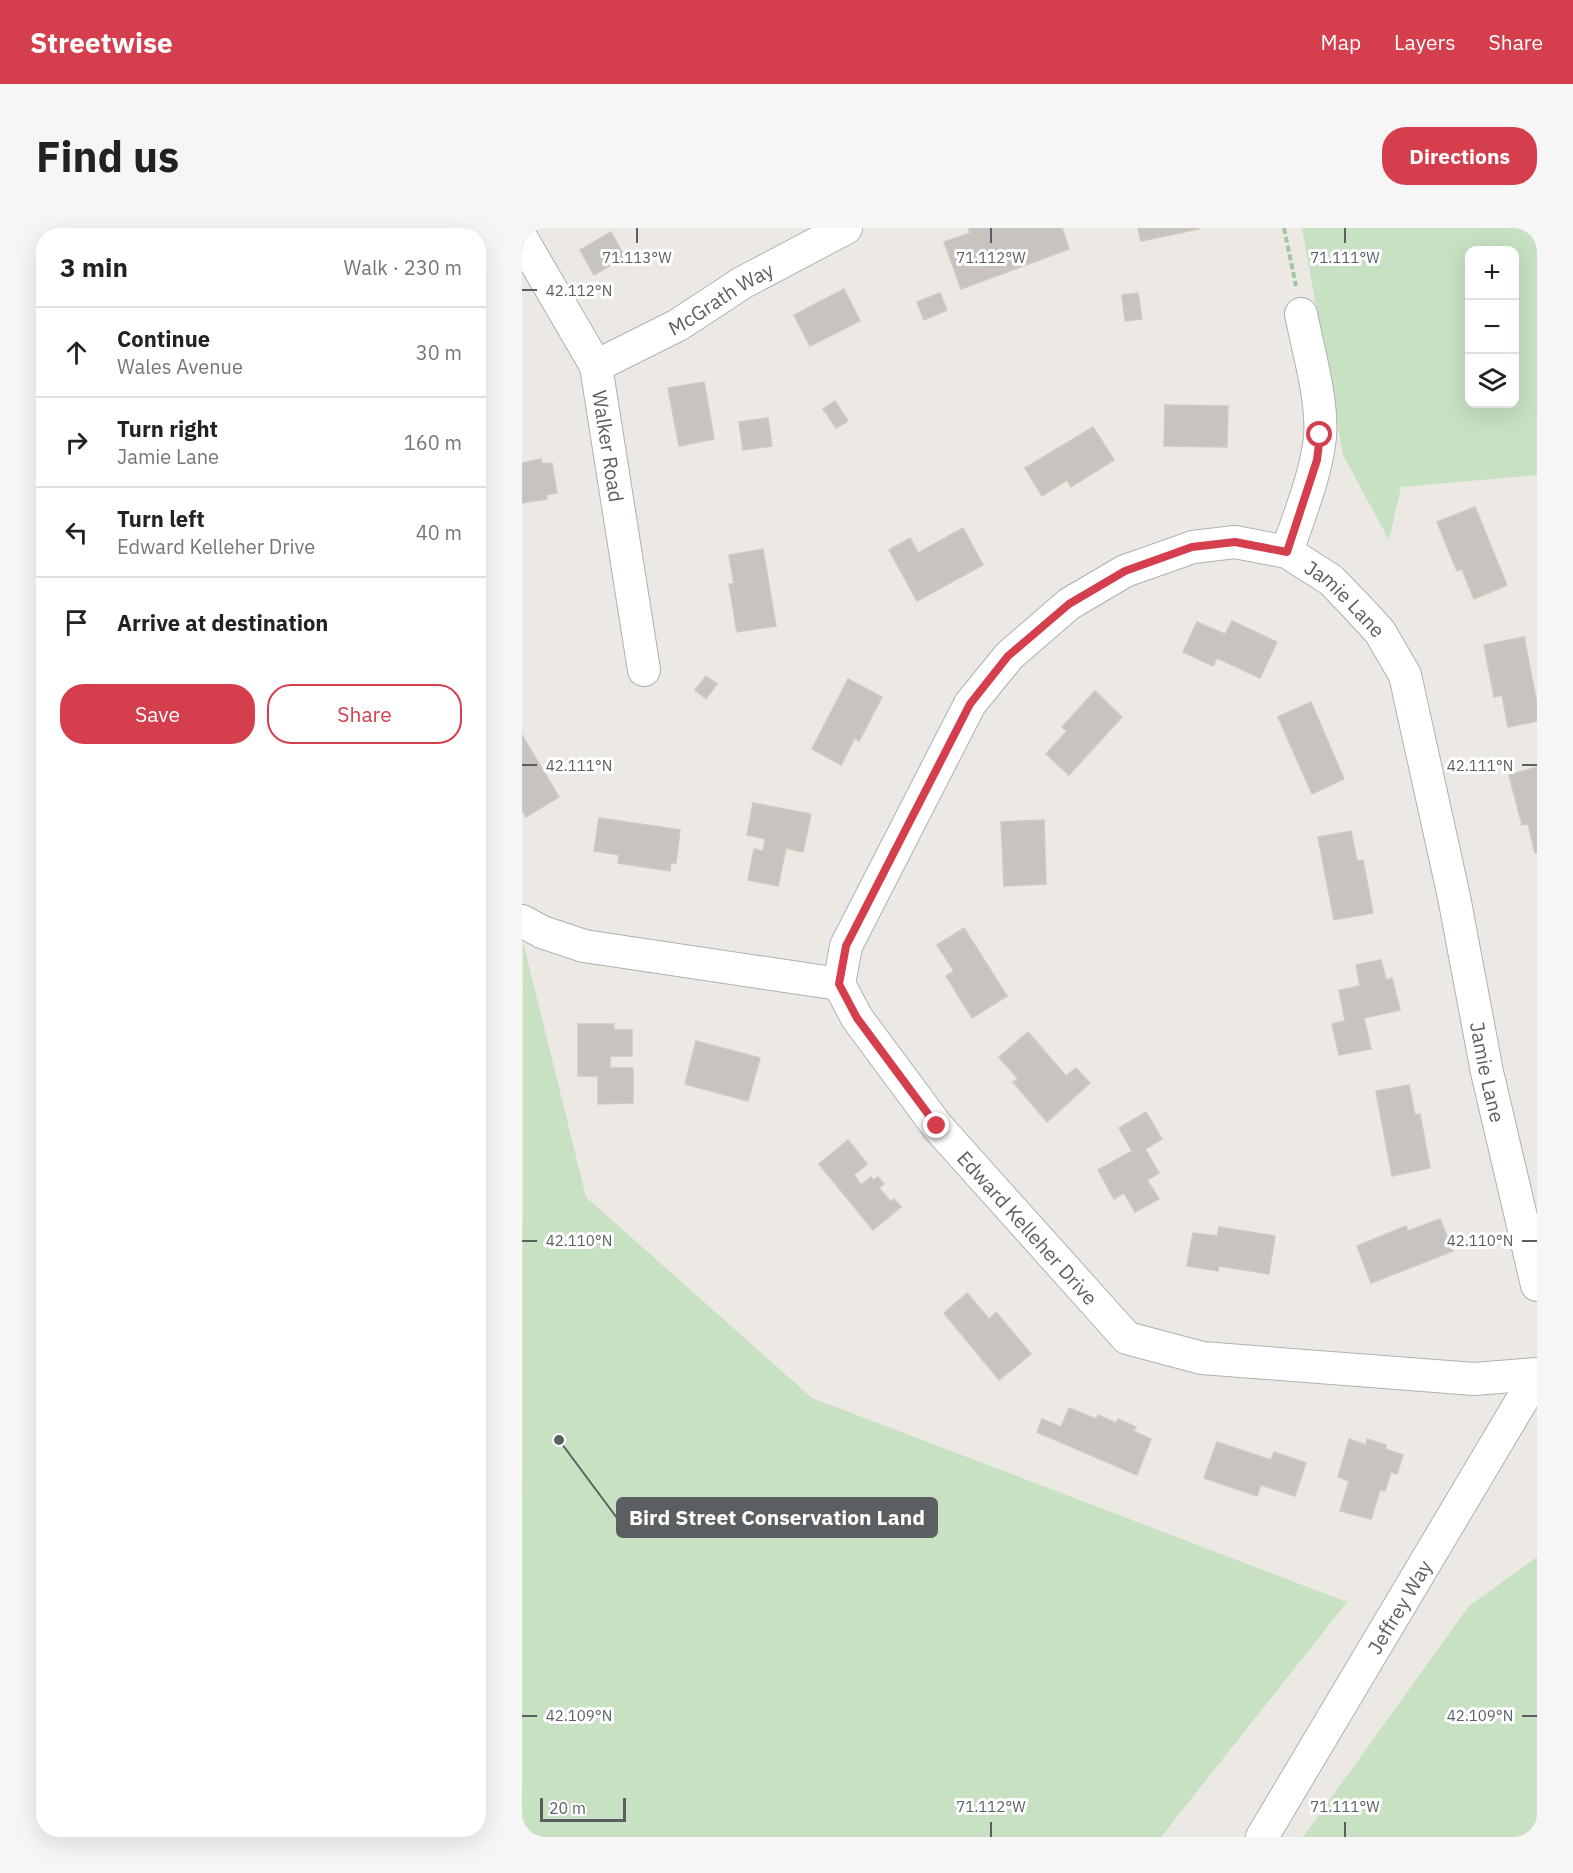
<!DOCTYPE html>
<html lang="en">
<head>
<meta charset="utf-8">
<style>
	body { margin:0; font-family:"IBM Plex Sans",sans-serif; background:#f6f6f6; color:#222 }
	.controls { position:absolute; right:18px; top:18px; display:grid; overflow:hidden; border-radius:12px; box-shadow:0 6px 24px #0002 }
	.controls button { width:54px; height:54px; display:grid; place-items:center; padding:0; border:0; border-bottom:2px solid #e0e0e0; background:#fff; color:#222; font:30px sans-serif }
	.scale { position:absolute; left:18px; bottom:15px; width:86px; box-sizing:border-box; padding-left:6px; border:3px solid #5b5f62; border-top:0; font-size:16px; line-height:21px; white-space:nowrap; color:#5b5f62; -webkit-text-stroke:4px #fff; paint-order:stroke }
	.stop { position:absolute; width:18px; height:18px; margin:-14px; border:4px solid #d53f4d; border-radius:50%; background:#fff }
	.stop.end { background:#d53f4d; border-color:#fff; box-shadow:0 2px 6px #0008 }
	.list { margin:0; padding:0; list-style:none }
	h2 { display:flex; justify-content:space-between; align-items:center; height:78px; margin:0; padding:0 24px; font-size:26px }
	h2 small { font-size:20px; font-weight:400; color:#767676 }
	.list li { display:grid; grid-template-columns:39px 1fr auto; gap:18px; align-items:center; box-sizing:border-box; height:90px; padding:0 24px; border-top:2px solid #e0e0e0 }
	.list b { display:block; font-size:22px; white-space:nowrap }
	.list p { margin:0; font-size:20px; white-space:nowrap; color:#767676 }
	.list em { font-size:20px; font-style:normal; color:#767676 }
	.actions { display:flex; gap:12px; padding:18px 24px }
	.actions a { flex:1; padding:14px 0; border:2px solid #d53f4d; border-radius:24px; text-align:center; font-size:21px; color:#d53f4d }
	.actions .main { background:#d53f4d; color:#fff }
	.icon { flex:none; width:33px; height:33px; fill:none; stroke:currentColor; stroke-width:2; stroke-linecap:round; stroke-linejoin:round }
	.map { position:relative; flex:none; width:1015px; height:1609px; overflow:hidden; border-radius:24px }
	header { display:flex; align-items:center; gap:36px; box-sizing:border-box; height:84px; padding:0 30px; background:#d53f4d; color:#fff }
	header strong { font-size:28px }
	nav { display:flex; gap:33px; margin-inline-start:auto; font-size:21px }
	.intro { display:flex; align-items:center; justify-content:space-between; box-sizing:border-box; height:144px; padding:0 36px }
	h1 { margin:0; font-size:42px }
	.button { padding:15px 27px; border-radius:24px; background:#d53f4d; color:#fff; font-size:21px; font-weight:700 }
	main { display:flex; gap:36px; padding:0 36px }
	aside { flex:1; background:#fff; border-radius:24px; box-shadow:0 6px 24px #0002 }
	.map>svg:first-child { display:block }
	.green { fill:#c7e1c2; fill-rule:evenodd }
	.building { fill:#c7c3bf; stroke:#d0c9c2; stroke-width:1.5 }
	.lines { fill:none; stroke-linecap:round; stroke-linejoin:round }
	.minor-casing { stroke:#aeb1b4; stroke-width:34 }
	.path { stroke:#9ec6a3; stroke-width:4; stroke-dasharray:6 3; stroke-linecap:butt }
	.minor { stroke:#fff; stroke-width:32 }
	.route { stroke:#d53f4d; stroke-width:8 }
	.ticks { fill:none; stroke:#5b5f62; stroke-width:2 }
	.labels { text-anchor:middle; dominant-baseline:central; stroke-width:6; stroke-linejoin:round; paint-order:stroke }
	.street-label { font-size:20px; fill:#5b5f62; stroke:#fff }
	.ticks-label { font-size:15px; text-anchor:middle; fill:#5b5f62; stroke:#fff; stroke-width:6; stroke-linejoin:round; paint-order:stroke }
	.leader { fill:none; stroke:#5b5f62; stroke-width:2 }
	.callout-dot { fill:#5b5f62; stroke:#fff; stroke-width:2 }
	.callout { fill:#5b5f62; stroke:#5b5f62; stroke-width:2 }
	.callout-label { font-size:21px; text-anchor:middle; font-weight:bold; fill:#fff }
</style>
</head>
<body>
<header>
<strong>Streetwise</strong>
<nav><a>Map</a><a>Layers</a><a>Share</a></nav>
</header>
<div class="intro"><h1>Find us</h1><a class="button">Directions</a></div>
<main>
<aside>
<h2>3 min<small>Walk · 230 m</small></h2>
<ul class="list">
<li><svg class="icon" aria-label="ahead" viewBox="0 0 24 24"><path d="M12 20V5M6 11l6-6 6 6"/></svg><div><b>Continue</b><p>Wales Avenue</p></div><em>30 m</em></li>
<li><svg class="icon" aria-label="right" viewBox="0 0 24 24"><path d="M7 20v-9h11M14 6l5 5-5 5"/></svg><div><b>Turn right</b><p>Jamie Lane</p></div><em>160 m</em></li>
<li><svg class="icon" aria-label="left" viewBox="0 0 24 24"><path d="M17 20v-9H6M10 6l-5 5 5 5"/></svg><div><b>Turn left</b><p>Edward Kelleher Drive</p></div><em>40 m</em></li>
<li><svg class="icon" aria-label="arrive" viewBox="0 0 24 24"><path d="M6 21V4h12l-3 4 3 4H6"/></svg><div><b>Arrive at destination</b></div></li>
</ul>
<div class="actions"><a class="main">Save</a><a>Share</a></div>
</aside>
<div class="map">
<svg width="1015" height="1609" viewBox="0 0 1015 1609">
	<rect width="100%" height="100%" fill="#ece8e3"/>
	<!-- green -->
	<g class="green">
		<path d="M780 0H1015V247L879 259 867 312 821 227ZM948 22H993V176H948Z"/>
		<path d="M1 714 64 969 290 1170 825 1374 639 1609H0Z"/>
		<path d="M1015 1329V1609H781L947 1378Z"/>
	</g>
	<!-- building -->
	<g class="building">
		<path d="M446 0H540L547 21 439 61 422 14 448 5Z"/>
		<path d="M616 0H677V1L619 13Z"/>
		<path d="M89 4 103 29 72 47 58 22Z"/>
		<path d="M322 61 338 93 288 118 272 87Z"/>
		<path d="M418 65 425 82 402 92 395 74Z"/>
		<path d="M616 65 620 91 603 93 600 67Z"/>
		<path d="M182 154 192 211 157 218 146 160Z"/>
		<path d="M313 173 326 193 314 200 301 181Z"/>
		<path d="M643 177 706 178 705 219 642 218Z"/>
		<path d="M246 190 250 218 221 222 217 194Z"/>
		<path d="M571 199 592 232 549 259 545 252 520 268 503 240Z"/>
		<path d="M19 231 20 236 30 235 35 265 24 267 25 271 0 275V235Z"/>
		<path d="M953 279 985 357 952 371 940 341 935 343 915 294Z"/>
		<path d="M441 300 461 337 395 373 367 322 388 310 396 325Z"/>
		<path d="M241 321 254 398 215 404 207 356H212L207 327Z"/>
		<path d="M710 393 755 414 738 450 695 430 691 438 661 424 675 394 703 406Z"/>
		<path d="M1002 409 1015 476V493L986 499 980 467 972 469 962 417Z"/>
		<path d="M184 448 195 456 184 471 173 462Z"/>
		<path d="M326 451 360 469 337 513 333 510 319 537 290 521Z"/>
		<path d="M573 463 600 489 547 547 524 526 545 503 540 499Z"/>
		<path d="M789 474 822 551 790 566 756 489Z"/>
		<path d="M0 507 37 569 4 589 0 582Z"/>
		<path d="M1015 539V625H1013L1006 596 1000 597 987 547Z"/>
		<path d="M231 575 289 586 281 624 264 620 256 658 226 652 232 621 241 623 243 611 225 607Z"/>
		<path d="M77 590 158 602 154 635H149L148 643 96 635 97 627 72 623Z"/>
		<path d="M522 592 524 656 482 658 479 594Z"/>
		<path d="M829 603 835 633 841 632 851 685 812 692 796 609Z"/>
		<path d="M442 700 485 768 450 790 424 748 432 743 415 717Z"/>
		<path d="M859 732 864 752 870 750 878 782 842 790 849 821 817 827 810 796 823 793 817 762 838 758 834 737Z"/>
		<path d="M56 796H92V802H110V828H88V840H111V875L76 876V848H56Z"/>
		<path d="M506 804 544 848 554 840 568 855 525 894 491 854 496 851 477 829Z"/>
		<path d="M174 813 238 830 226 873 163 856Z"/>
		<path d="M887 857 893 887 898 886 908 940 870 948 854 863Z"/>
		<path d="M624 884 640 911 623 921 637 945 625 952 637 971 613 984 602 965 592 971 576 942 610 923 597 900Z"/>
		<path d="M326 912 345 936 332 947 339 957 349 949 351 952 356 949 362 956 357 960 369 974 372 971 379 979 351 1002 297 936Z"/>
		<path d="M918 991 931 1023 849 1055 835 1018 884 998 886 1003Z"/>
		<path d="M697 999 753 1008 747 1046 697 1038 696 1043 665 1038 671 1005 695 1008Z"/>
		<path d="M445 1065 467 1091 474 1084 509 1126 477 1152 422 1085Z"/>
		<path d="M547 1180 574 1191 576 1187 594 1195 596 1191 614 1199 611 1203 629 1211 615 1247 515 1204 520 1191 539 1199Z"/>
		<path d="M827 1211 844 1217 845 1211 864 1217 863 1221 881 1227 875 1246 869 1244 863 1263 858 1262 849 1291 818 1283 827 1253 816 1249Z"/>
		<path d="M695 1214 749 1232 752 1224 784 1235 773 1268 739 1257 735 1268 682 1250Z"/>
	</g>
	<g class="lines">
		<defs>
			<g id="minor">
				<path id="s1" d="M0 11 74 138 122 442"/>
				<path id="s2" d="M74 138 156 97 220 55 324 0"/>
				<path d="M765 324C777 287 794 248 798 209 801 172 786 122 779 86"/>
				<path id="s3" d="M0 693 20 704 62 718 317 756 335 790 415 898 605 1110 680 1130 952 1151 1015 1146"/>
				<path id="s4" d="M317 756 324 718 448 476 487 428 547 376 603 343 671 319 713 314 765 324 809 352 837 381 858 404 883 447 932 669 965 844 1015 1057"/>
				<path id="s5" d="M740 1609 1015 1147"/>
			</g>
		</defs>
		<!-- minor casing -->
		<use href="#minor" class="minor-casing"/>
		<!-- path -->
		<path class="path" d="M762 0 774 58"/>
		<!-- minor -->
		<use href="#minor" class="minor"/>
	</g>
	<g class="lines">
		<!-- route -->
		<path class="route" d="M415 898 335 790 317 756 324 718 448 476 486 428 547 376 603 343 670 319 713 314 765 324 795 232 798 207"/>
	</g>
	<!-- ticks -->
	<path class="ticks" d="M115 0V15M469 0V15M823 0V15M0 62H15M0 537H15M1000 537H1015M0 1013H15M1000 1013H1015M0 1488H15M1000 1488H1015M469 1594V1609M823 1594V1609"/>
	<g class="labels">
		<!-- street labels -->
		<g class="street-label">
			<text stroke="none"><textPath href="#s2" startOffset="142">McGrath Way</textPath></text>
			<text stroke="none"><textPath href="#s1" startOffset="228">Walker Road</textPath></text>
			<text stroke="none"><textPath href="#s4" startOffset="759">Jamie Lane</textPath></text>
			<text stroke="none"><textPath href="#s4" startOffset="1263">Jamie Lane</textPath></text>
			<text stroke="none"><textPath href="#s3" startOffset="634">Edward Kelleher Drive</textPath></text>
			<text stroke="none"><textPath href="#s5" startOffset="268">Jeffrey Way</textPath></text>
		</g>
	</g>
	<g class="ticks-label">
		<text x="115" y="35">71.113°W</text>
		<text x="469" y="35">71.112°W</text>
		<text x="823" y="35">71.111°W</text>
		<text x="57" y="68">42.112°N</text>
		<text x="57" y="543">42.111°N</text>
		<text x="958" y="543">42.111°N</text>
		<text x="57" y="1018">42.110°N</text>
		<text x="958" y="1018">42.110°N</text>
		<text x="57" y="1493">42.109°N</text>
		<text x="958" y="1493">42.109°N</text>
		<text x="469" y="1584">71.112°W</text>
		<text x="823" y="1584">71.111°W</text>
	</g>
	<!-- callouts -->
	<path class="leader" d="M37 1212L95 1290"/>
	<circle class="callout-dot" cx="37" cy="1212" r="6"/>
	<rect class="callout" x="95" y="1270" width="320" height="39" rx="6"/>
	<g class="callout-label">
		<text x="255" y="1297">Bird Street Conservation Land</text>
	</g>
</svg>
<div class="controls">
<button>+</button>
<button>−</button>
<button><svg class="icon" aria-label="layers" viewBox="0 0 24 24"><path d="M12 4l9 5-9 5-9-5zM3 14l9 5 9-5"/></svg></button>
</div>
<div class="scale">20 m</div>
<div class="stop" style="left:798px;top:207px"></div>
<div class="stop end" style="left:415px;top:898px"></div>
</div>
</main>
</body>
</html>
